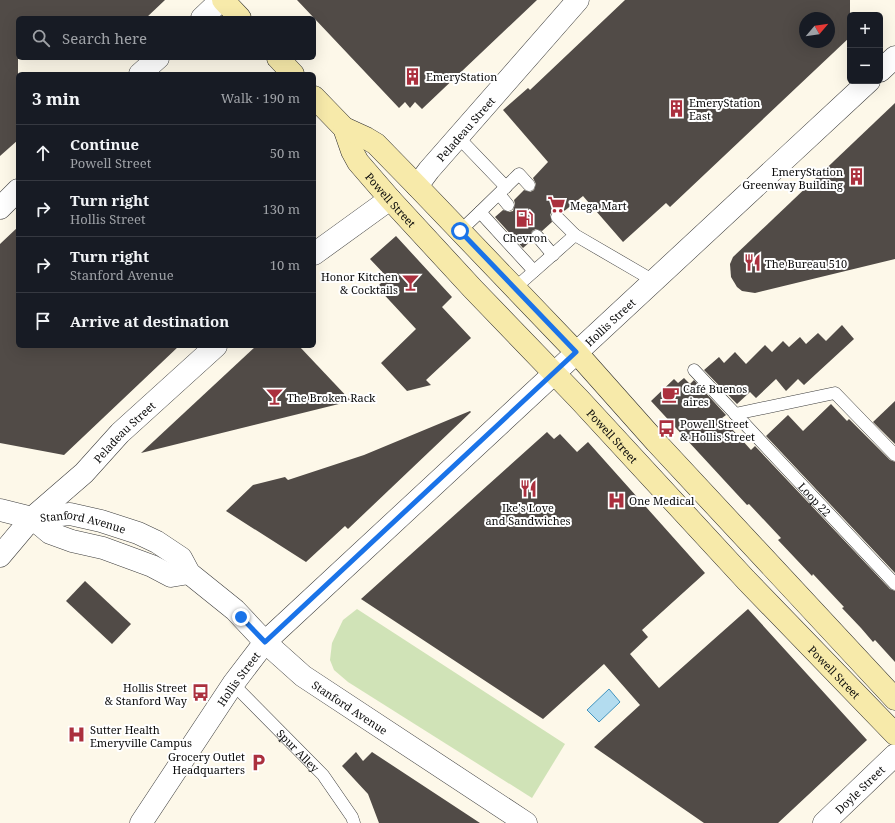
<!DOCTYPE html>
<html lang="en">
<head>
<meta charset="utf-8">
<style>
	body { margin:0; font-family:"Noto Serif",serif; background:#242831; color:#f1f3f6 }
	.controls { position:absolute; right:12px; top:12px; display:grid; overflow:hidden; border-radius:6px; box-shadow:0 4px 16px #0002 }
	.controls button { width:36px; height:36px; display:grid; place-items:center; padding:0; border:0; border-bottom:1px solid #363941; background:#171b24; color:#f1f3f6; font:20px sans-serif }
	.compass { position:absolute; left:799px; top:12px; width:36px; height:36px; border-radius:50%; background:#171b24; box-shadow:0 4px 16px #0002; rotate:61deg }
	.stop { position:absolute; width:12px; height:12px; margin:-9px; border:3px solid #1a73e8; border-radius:50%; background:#fff }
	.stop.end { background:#1a73e8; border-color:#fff; box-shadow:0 1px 4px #0008 }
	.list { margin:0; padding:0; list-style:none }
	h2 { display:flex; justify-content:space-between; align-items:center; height:52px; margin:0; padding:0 16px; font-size:17px }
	h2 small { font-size:13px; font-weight:400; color:#9ea1a6 }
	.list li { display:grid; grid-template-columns:26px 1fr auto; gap:12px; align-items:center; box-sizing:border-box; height:56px; padding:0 16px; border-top:1px solid #363941 }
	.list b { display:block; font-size:15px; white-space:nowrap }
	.list p { margin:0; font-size:13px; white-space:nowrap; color:#9ea1a6 }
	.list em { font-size:13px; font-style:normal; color:#9ea1a6 }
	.icon { flex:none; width:22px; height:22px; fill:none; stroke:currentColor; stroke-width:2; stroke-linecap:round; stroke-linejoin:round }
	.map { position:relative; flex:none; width:895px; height:823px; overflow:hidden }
	.search { position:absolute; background:#171b24; box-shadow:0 4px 16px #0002; left:16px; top:16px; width:300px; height:44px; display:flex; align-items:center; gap:10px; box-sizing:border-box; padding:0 14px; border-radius:6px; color:#9ea1a6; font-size:15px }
	.panel { position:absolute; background:#171b24; box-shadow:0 4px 16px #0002; left:16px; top:72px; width:300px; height:276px; border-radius:6px }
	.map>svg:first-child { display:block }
	.grass { fill:#d0e3b7 }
	.water { fill:#b3dcef; stroke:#4194bf }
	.building { fill:#514b47; fill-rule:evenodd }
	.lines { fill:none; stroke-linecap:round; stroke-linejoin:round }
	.service-casing { stroke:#3d3d3d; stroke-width:13 }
	.minor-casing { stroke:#3d3d3d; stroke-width:23 }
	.tertiary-casing { stroke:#3d3d3d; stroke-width:23 }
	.secondary-casing { stroke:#2c2c2c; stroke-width:23 }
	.service { stroke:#fff; stroke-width:12 }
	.minor { stroke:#fff; stroke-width:22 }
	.tertiary { stroke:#fff; stroke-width:22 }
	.secondary { stroke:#f7eaaa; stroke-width:22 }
	.route { stroke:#1a73e8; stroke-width:5 }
	.labels { text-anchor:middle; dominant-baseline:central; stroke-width:4; stroke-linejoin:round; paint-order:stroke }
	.poi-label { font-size:11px; fill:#0a0a0a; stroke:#fff; text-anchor:start }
	.street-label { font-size:11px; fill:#0a0a0a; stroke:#fff }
</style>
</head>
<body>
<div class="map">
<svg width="895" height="823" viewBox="0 0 895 823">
	<rect width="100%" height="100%" fill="#fdf8e9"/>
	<!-- grass -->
	<path class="grass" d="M357 609 565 744 532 798 348 682 334 670 330 660 332 643 343 620Z"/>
	<!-- water -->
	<path class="water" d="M609 689 620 702 599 722 587 710Z"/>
	<!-- building -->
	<g class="building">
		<path d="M0 0H165L146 18H18V140L0 156Z"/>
		<path d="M297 0H537L422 109 415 102 410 108 405 102 399 108Z"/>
		<path d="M625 0H850V37L670 207 666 203 623 242 583 196 563 212 559 210 552 211 550 215 552 222 542 231 536 229 532 231 530 237 531 241 523 248 495 217 503 210 509 212 513 211 515 204 514 200 524 190 530 192 534 190 536 184 533 178 548 162 503 110 528 88 530 90ZM805 18H829V42H805Z"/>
		<path d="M895 103V259L755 293 742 291 737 287 731 277 730 264 733 257Z"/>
		<path d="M18 227V346H179L64 455 0 443V244Z"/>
		<path d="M396 236 452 297 442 307 471 338 426 380 431 385 407 391 381 363 416 329 377 287 387 277 370 259Z"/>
		<path d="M842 325 854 339 804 385 798 379 786 391 776 379 756 398 750 392 737 404 704 370 719 357 724 363 735 352 746 364 765 345 772 352 783 341 789 347 800 337 806 344 818 333 826 341Z"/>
		<path d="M256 346H299L351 401 141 453Z"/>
		<path d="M684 378 690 384 694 380 726 415 722 418 751 450 755 446 890 589 895 591V662L875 640 873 642 861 628 842 608 844 607 813 574 812 576 778 540 781 538 749 504 747 505 651 401 674 379 678 383Z"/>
		<path d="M895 401V444L873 422Z"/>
		<path d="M831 404 847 421 849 419 890 460 895 462V573L766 436 788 415 803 431Z"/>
		<path d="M470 411 471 412 348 529 345 526 306 562 226 511 253 485 285 477 288 480 364 455Z"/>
		<path d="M547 432 554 439 560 434 577 452 588 442 705 573 642 630 648 637 630 654 659 688 748 609 867 740 778 823H704L594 747 640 705 604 664 543 719 361 599Z"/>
		<path d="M85 581 131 624 112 644 66 601Z"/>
		<path d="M356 752 363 761 372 752 480 823H379L368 794 342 766Z"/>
	</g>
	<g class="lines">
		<defs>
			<g id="service">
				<path d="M458 137 506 187"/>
				<path d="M529 185 519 174 480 212 534 271"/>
				<path d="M499 194 508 205"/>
				<path d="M557 217 575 235"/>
				<path d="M460 231 480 212"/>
				<path d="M537 236 553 255"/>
				<path d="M515 288 575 235 654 281"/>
				<path id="s1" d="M694 370 895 584"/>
				<path d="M735 414 835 393 895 455"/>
				<path id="s2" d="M233 684 323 775 352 817 354 823"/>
			</g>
			<g id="minor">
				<path d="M202 18 221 0"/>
				<path d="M140 74 158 58"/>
				<path id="s3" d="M417 186 429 170 578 0"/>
				<path d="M0 208 18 190"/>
				<path d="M314 254 390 199"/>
				<path id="s4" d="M0 510 32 518 70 514 101 521 138 533 157 542 181 558 189 573 235 610 265 642 303 676 526 823"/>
				<path d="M32 518 50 533 72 541 103 548 152 566 171 576 189 573"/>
				<path id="s5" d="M0 556 32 518 84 473 120 433 216 346"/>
				<path id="s6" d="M824 823 895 755"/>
			</g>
			<g id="tertiary">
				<path d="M880 71 895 57"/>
				<path id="s7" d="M141 823 233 684 265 642 869 81"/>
			</g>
			<g id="secondary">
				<path d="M223 0 240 18"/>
				<path d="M278 58 293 74"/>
				<path id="s8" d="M314 97 344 128 352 151 358 162 390 199 473 289 579 399 746 580 895 734"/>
				<path d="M344 128 366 138 376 144 417 186 576 352 656 442 895 699"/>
			</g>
		</defs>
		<!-- service casing -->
		<use href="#service" class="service-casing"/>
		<!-- minor casing -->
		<use href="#minor" class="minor-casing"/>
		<!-- tertiary casing -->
		<use href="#tertiary" class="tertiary-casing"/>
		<!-- secondary casing -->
		<use href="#secondary" class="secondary-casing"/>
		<!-- service -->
		<use href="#service" class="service"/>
		<!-- minor -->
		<use href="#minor" class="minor"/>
		<!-- tertiary -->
		<use href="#tertiary" class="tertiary"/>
		<!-- secondary -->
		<use href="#secondary" class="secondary"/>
	</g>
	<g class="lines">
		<!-- route -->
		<path class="route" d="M241 617 265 642 576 352 460 231"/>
	</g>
	<!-- icons -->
	<defs>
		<symbol id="building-bare" viewBox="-9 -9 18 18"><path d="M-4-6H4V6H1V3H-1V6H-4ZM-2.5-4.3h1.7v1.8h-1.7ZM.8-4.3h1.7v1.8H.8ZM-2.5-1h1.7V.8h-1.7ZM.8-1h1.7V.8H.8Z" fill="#ab303e" stroke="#fff" stroke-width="2.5" paint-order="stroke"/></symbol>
		<symbol id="supermarket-bare" viewBox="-9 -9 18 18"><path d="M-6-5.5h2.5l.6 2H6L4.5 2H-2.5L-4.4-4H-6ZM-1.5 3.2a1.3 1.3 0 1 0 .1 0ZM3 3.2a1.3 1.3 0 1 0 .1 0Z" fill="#ab303e" stroke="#fff" stroke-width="2.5" paint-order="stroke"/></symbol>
		<symbol id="fuel-bare" viewBox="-9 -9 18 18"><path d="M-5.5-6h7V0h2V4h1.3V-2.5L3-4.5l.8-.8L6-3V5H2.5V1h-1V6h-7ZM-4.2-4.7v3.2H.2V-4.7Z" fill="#ab303e" stroke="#fff" stroke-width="2.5" paint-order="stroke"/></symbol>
		<symbol id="restaurant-bare" viewBox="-9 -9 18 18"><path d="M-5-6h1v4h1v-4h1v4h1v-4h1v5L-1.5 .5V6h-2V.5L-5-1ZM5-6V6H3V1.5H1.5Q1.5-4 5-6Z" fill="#ab303e" stroke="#fff" stroke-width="2.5" paint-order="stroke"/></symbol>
		<symbol id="bar-bare" viewBox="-9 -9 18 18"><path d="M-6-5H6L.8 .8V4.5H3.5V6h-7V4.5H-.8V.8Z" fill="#ab303e" stroke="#fff" stroke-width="2.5" paint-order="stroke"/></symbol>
		<symbol id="cafe-bare" viewBox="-9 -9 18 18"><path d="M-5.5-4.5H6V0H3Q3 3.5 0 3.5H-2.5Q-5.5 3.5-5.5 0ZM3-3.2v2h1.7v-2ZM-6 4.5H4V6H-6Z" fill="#ab303e" stroke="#fff" stroke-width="2.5" paint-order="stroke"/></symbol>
		<symbol id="bus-bare" viewBox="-9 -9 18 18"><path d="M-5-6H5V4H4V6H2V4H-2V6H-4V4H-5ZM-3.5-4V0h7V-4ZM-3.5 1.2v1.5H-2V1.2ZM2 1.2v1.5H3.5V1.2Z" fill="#ab303e" stroke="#fff" stroke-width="2.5" paint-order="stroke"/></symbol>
		<symbol id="hospital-bare" viewBox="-9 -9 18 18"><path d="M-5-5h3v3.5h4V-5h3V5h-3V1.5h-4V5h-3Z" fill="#ab303e" stroke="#fff" stroke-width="2.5" paint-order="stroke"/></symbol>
		<symbol id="parking-bare" viewBox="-9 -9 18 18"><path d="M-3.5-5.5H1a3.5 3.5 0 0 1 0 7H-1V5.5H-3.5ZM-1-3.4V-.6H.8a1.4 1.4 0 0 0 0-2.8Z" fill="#ab303e" stroke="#fff" stroke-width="2.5" paint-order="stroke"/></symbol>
	</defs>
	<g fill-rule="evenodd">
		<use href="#building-bare" x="400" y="64" width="25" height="25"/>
		<use href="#building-bare" x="664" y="96" width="25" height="25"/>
		<use href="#building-bare" x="844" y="164" width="25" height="25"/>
		<use href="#supermarket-bare" x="544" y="192" width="25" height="25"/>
		<use href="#fuel-bare" x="512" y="206" width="25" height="25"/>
		<use href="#restaurant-bare" x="740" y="250" width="25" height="25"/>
		<use href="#bar-bare" x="398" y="270" width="25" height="25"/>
		<use href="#cafe-bare" x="658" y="382" width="25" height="25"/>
		<use href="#bar-bare" x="262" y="384" width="25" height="25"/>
		<use href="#bus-bare" x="654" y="416" width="25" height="25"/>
		<use href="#restaurant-bare" x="516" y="476" width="25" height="25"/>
		<use href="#hospital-bare" x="604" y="488" width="25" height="25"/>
		<use href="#bus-bare" x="188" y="680" width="25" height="25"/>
		<use href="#hospital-bare" x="64" y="722" width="25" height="25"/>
		<use href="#parking-bare" x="246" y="750" width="25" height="25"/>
	</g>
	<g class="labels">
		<!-- poi labels -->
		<g class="poi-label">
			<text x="426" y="76">EmeryStation</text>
			<text x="689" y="102">EmeryStation<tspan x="689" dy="13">East</tspan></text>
			<text x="843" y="171" text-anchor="end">EmeryStation<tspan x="843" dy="13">Greenway Building</tspan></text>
			<text x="570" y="205">Mega Mart</text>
			<text x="525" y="237" text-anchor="middle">Chevron</text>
			<text x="765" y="263">The Bureau 510</text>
			<text x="398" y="276" text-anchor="end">Honor Kitchen<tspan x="398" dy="13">&amp; Cocktails</tspan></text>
			<text x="683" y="388">Café Buenos<tspan x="683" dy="13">aires</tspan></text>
			<text x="287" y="397">The Broken Rack</text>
			<text x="680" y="423">Powell Street<tspan x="680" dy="13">&amp; Hollis Street</tspan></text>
			<text x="629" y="500">One Medical</text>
			<text x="528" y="507" text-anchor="middle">Ike's Love<tspan x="528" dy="13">and Sandwiches</tspan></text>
			<text x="187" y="687" text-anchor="end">Hollis Street<tspan x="187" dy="13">&amp; Stanford Way</tspan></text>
			<text x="90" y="729">Sutter Health<tspan x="90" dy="13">Emeryville Campus</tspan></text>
			<text x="245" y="756" text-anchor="end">Grocery Outlet<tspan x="245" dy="13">Headquarters</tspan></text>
		</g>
		<!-- street labels -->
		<g class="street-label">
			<text stroke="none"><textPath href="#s3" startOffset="75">Peladeau Street</textPath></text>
			<text stroke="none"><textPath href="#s8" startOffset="130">Powell Street</textPath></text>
			<text stroke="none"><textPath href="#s7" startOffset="690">Hollis Street</textPath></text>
			<text stroke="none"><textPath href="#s5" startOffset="176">Peladeau Street</textPath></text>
			<text stroke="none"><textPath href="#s8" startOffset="454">Powell Street</textPath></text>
			<text stroke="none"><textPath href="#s1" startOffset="177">Loop 22</textPath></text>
			<text stroke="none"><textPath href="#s4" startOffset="85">Stanford Avenue</textPath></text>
			<text stroke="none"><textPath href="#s8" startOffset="778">Powell Street</textPath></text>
			<text stroke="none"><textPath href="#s7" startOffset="174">Hollis Street</textPath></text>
			<text stroke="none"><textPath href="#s4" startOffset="419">Stanford Avenue</textPath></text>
			<text stroke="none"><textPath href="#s2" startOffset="93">Spur Alley</textPath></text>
			<text stroke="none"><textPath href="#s6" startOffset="49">Doyle Street</textPath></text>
		</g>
	</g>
</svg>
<div class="controls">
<button>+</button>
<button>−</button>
</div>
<svg class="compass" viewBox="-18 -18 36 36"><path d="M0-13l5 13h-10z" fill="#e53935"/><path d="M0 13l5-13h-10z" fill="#9ea1a6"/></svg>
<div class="stop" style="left:460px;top:231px"></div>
<div class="stop end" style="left:241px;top:617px"></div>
<div class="search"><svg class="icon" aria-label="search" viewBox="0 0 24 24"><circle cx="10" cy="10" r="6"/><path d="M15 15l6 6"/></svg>Search here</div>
<section class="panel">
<h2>3 min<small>Walk · 190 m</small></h2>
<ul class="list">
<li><svg class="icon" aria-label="ahead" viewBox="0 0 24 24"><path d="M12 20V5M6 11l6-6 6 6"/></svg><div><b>Continue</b><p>Powell Street</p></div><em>50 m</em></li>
<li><svg class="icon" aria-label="right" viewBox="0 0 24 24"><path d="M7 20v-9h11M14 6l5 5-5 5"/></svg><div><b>Turn right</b><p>Hollis Street</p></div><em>130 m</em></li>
<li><svg class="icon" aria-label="right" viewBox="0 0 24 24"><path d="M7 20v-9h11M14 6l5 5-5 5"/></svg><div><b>Turn right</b><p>Stanford Avenue</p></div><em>10 m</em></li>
<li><svg class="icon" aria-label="arrive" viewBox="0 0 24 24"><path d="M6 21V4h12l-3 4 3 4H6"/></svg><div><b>Arrive at destination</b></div></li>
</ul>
</section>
</div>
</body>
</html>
